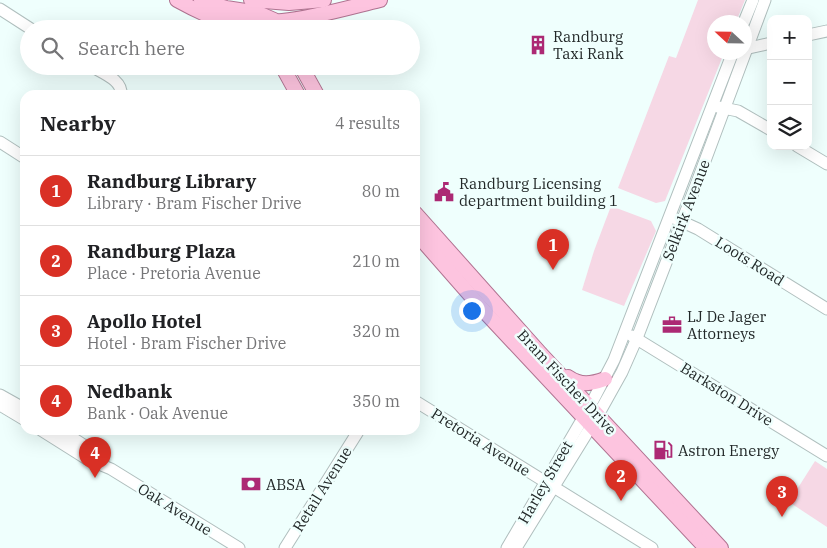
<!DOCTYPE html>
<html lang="en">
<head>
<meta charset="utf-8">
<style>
	body { margin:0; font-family:"IBM Plex Serif",serif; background:#f6f6f6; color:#202124 }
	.controls { position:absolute; right:15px; top:15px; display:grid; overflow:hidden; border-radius:10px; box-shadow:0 5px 20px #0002 }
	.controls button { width:45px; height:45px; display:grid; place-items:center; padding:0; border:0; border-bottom:1px solid #e0e0e0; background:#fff; color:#202124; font:25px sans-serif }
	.compass { position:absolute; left:707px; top:15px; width:45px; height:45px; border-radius:50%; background:#fff; box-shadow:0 5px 20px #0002; rotate:292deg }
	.you { position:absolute; left:471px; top:310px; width:18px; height:18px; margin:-12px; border:4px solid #fff; border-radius:50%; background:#1a73e8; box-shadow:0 0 0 8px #1a73e833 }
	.badge { display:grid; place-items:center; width:32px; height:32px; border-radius:50%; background:#d93025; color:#fff; font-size:16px; font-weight:700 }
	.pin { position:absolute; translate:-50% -41px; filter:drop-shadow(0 1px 2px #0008) }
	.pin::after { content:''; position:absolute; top:26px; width:18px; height:15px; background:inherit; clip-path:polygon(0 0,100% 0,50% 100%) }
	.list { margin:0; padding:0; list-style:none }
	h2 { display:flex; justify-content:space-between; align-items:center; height:65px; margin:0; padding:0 20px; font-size:21px }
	h2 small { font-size:16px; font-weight:400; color:#757577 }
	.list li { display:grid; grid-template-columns:32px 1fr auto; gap:15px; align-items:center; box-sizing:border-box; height:70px; padding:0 20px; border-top:1px solid #e0e0e0 }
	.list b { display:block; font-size:19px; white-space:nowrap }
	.list p { margin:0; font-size:16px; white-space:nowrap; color:#757577 }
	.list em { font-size:16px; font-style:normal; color:#757577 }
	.icon { flex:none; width:28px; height:28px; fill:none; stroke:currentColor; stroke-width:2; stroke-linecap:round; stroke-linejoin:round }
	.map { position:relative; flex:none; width:827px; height:548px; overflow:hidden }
	.search { position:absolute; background:#fff; box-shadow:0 5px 20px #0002; left:20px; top:20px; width:400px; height:55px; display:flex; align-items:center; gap:12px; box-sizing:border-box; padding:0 18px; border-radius:28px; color:#757577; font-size:19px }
	.panel { position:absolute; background:#fff; box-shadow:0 5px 20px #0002; left:20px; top:90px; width:400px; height:345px; border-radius:15px }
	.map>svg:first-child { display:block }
	.green { fill:#f6d8e5 }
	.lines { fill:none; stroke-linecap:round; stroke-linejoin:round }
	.minor-casing { stroke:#b0bfbe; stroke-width:13 }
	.major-casing { stroke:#b07391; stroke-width:16 }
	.minor { stroke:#fff; stroke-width:11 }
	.major { stroke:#fdc4df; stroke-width:14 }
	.labels { text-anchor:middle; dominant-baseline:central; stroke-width:5; stroke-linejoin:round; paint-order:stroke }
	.poi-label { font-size:15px; fill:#222828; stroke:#effffd; text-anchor:start }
	.street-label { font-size:15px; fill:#222828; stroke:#effffd }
</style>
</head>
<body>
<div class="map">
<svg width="827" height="548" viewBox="0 0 827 548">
	<rect width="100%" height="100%" fill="#effffd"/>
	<!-- green -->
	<g class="green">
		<path d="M698 0H745L736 22H714V52L724 53 665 201 656 203 618 188 669 56 676 58Z"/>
		<path d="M611 206 651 221 656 231 624 306 582 290 594 251Z"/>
		<path d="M815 461 827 469V527L789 502Z"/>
	</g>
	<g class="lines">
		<defs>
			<g id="minor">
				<path d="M0 9 31 29"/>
				<path d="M744 22 753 0"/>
				<path d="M808 35 827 31"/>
				<path d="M744 47 749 48 771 43"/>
				<path d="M91 66C102 73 123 80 121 95"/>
				<path d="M718 107 738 111 771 130"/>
				<path d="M0 142 25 158"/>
				<path d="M797 146 827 164"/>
				<path d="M676 219 698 229 827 309"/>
				<path d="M632 336 827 456"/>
				<path d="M0 395 25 409"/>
				<path d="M415 401 652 548"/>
				<path d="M0 405 25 420"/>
				<path d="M41 430 87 459 111 469 239 548"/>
				<path d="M60 430 85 446 103 461"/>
				<path d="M285 548 359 430"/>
				<path d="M507 548 590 406 614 360 733 52"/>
				<path d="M516 548 598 415 622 372 637 338 696 185 765 0"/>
			</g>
			<g id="major">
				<path d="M177 0C186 5 196 10 205 14 263 34 323 14 380 0"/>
				<path d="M201 0 226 8 258 13 274 20"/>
				<path d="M251 0 289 3 324 0"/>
				<path d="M282 66 298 95"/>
				<path d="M301 66 317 95"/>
				<path d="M415 213 539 352 721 548"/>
				<path d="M415 232 485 312 706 548"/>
				<path d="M568 377C581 386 591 384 605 379"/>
			</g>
		</defs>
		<!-- minor casing -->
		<use href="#minor" class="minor-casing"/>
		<!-- major casing -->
		<use href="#major" class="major-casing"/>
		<!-- minor -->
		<use href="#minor" class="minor"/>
		<!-- major -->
		<use href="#major" class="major"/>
	</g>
	<!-- icons -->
	<defs>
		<symbol id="building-bare" viewBox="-9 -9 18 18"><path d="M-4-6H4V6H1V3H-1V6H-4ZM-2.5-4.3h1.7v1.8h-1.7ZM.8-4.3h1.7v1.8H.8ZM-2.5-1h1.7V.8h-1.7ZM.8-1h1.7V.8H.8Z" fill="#ac2974" stroke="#effffd" stroke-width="2.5" paint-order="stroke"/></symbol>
		<symbol id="civic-bare" viewBox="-9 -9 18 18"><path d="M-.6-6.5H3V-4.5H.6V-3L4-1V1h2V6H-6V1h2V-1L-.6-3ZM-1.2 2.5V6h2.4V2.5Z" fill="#ac2974" stroke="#effffd" stroke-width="2.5" paint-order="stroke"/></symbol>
		<symbol id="office-bare" viewBox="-9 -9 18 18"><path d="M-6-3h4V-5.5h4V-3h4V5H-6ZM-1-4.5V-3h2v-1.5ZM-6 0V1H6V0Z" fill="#ac2974" stroke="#effffd" stroke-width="2.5" paint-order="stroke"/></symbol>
		<symbol id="fuel-bare" viewBox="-9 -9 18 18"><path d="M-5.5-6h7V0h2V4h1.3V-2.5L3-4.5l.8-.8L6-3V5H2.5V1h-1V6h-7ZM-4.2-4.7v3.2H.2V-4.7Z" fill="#ac2974" stroke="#effffd" stroke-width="2.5" paint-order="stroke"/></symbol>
		<symbol id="bank-bare" viewBox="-9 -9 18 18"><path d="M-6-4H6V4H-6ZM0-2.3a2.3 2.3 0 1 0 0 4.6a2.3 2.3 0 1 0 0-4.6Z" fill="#ac2974" stroke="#effffd" stroke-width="2.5" paint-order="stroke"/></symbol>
	</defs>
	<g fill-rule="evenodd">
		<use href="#building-bare" x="524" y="31" width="28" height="28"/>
		<use href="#civic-bare" x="430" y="178" width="28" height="28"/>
		<use href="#office-bare" x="658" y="311" width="28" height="28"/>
		<use href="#fuel-bare" x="649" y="436" width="28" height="28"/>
		<use href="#bank-bare" x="237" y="470" width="28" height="28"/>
	</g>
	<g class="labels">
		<!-- poi labels -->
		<g class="poi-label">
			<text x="553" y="36">Randburg<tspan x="553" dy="17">Taxi Rank</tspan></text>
			<text x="459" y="183">Randburg Licensing<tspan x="459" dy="17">department building 1</tspan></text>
			<text x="687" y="316">LJ De Jager<tspan x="687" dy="17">Attorneys</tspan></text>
			<text x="678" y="450">Astron Energy</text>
			<text x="266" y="484">ABSA</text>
		</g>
		<!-- street labels -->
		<g class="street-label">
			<text transform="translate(686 210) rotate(-69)">Selkirk Avenue</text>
			<text transform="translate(750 261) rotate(32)">Loots Road</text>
			<text transform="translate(567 382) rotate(47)">Bram Fischer Drive</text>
			<text transform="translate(727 394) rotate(32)">Barkston Drive</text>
			<text transform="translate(481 442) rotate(32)">Pretoria Avenue</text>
			<text transform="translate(545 482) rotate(-60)">Harley Street</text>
			<text transform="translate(322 489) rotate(-58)">Retail Avenue</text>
			<text transform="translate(175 509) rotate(32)">Oak Avenue</text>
		</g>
	</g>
</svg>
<div class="controls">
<button>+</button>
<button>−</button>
<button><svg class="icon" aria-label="layers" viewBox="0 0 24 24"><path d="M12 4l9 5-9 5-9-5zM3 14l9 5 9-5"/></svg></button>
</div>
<svg class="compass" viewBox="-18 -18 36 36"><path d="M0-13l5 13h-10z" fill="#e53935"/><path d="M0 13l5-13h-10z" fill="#757577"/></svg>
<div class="you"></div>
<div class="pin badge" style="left:553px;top:270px">1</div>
<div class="pin badge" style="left:621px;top:501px">2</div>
<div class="pin badge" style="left:782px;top:517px">3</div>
<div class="pin badge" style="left:95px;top:478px">4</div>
<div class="search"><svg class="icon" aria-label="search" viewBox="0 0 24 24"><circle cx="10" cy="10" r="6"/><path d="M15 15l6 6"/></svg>Search here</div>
<section class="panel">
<h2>Nearby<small>4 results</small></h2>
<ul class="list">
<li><span class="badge">1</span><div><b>Randburg Library</b><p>Library · Bram Fischer Drive</p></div><em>80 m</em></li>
<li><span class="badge">2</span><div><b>Randburg Plaza</b><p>Place · Pretoria Avenue</p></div><em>210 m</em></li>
<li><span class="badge">3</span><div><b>Apollo Hotel</b><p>Hotel · Bram Fischer Drive</p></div><em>320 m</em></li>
<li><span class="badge">4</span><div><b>Nedbank</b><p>Bank · Oak Avenue</p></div><em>350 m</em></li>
</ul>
</section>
</div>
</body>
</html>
